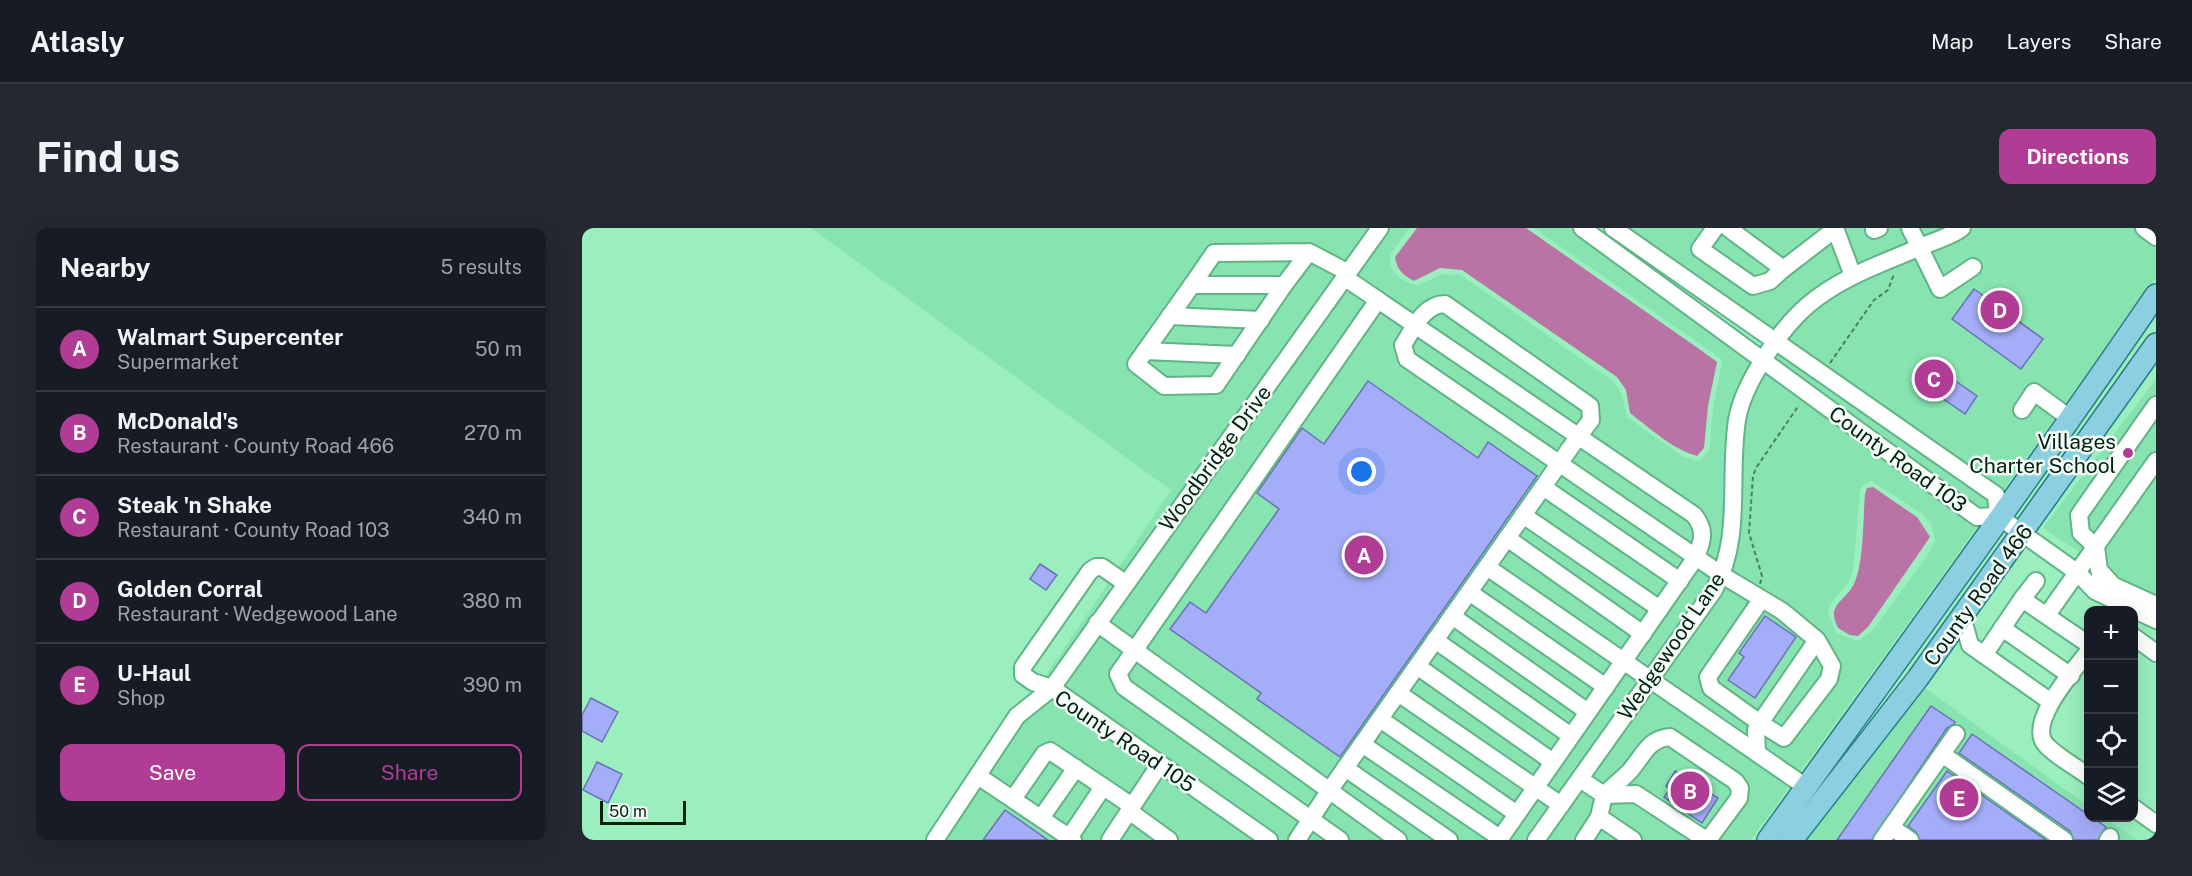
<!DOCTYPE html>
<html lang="en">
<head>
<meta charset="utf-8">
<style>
	body { margin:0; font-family:"Public Sans",sans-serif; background:#242831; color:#f1f3f6 }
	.controls { position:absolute; right:18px; bottom:18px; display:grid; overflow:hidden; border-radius:12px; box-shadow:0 6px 24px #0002 }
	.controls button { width:54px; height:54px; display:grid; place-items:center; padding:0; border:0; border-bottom:2px solid #363941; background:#171b24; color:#f1f3f6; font:30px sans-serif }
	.scale { position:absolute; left:18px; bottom:15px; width:86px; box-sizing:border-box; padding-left:6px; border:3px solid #002110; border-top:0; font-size:16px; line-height:21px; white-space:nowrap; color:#002110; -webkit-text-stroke:4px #f5fdf8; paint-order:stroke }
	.you { position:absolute; left:780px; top:244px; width:21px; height:21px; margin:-15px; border:4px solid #fff; border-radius:50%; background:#1a73e8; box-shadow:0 0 0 9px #1a73e833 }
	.badge { display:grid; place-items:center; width:39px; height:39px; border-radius:50%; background:#b03c96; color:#fff; font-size:20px; font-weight:700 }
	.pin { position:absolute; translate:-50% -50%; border:3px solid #fff; box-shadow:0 2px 6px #0006 }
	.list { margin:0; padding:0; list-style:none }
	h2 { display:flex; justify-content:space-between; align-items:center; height:78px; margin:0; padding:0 24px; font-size:26px }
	h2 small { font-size:20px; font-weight:400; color:#9ea1a6 }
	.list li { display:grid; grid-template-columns:39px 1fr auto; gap:18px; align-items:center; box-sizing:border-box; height:84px; padding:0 24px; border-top:2px solid #363941 }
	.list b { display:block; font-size:22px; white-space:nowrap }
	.list p { margin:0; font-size:20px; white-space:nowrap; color:#9ea1a6 }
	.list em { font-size:20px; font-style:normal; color:#9ea1a6 }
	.actions { display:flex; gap:12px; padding:18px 24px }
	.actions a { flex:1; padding:14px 0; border:2px solid #b03c96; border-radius:12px; text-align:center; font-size:21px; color:#b03c96 }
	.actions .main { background:#b03c96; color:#fff }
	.icon { flex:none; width:33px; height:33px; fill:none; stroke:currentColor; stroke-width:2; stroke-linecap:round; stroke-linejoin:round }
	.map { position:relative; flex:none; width:1574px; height:612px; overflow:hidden; border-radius:12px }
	header { display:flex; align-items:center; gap:36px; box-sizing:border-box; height:84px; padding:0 30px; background:#171b24; border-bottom:2px solid #363941 }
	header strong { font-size:28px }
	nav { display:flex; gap:33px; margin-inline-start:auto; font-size:21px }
	.intro { display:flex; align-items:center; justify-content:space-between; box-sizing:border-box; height:144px; padding:0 36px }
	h1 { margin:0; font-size:42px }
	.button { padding:15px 27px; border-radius:12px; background:#b03c96; color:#fff; font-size:21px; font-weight:700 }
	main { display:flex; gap:36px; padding:0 36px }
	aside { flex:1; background:#171b24; border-radius:12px; box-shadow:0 6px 24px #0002 }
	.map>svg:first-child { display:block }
	.built { fill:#87e4b0; fill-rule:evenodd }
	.water { fill:#b973a5 }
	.building { fill:#a4adf8; stroke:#6a71b7; stroke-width:1.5 }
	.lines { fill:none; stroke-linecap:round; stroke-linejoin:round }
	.minor-casing { stroke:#61b486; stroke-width:20 }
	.major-casing { stroke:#287d8a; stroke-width:24 }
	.path { stroke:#488061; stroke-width:2; stroke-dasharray:4.5 3; stroke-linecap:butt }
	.minor { stroke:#fff; stroke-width:16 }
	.major { stroke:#8bcfe0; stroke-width:21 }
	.poi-dot { fill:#b03c96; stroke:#f5fdf8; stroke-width:2 }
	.labels { text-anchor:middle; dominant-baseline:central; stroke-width:5; stroke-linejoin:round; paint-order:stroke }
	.poi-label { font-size:21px; fill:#002110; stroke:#f5fdf8; text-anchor:end }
	.street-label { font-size:21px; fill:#002110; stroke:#f5fdf8 }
</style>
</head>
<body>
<header>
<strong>Atlasly</strong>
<nav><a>Map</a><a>Layers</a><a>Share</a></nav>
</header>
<div class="intro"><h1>Find us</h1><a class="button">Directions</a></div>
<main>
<aside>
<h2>Nearby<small>5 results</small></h2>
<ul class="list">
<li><span class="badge">A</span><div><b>Walmart Supercenter</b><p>Supermarket</p></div><em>50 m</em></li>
<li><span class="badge">B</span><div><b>McDonald's</b><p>Restaurant · County Road 466</p></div><em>270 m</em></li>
<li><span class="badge">C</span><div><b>Steak 'n Shake</b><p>Restaurant · County Road 103</p></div><em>340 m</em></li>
<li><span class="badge">D</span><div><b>Golden Corral</b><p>Restaurant · Wedgewood Lane</p></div><em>380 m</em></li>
<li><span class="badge">E</span><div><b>U-Haul</b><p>Shop</p></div><em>390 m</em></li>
</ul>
<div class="actions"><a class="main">Save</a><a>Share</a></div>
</aside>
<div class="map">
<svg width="1574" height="612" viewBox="0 0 1574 612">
	<rect width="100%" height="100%" fill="#9befbf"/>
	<!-- built -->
	<g class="built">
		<path d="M229 0H790L767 53 806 0H827L808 27 809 39 817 50 835 58 860 46 879 47 1031 153 1039 164 1045 189 1101 229 1118 233 1127 222 1131 180 1140 135 1138 130 952 0H990L1174 134 1156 164 1140 327 1126 359 946 612H353L589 262Z"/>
		<path d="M1041 0H1367L1248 51 1218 75 1193 106Z"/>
		<path d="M1390 0H1553L1574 16V51L1419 265 1204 113 1228 83 1256 61 1381 8Z"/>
		<path d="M1197 123 1408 270 1409 280 1397 283 1191 132Z"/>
		<path d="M1185 142 1398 295 1169 612H962L1148 345 1157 305 1162 195 1168 170ZM1290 253 1340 286 1349 296 1353 312 1347 325 1291 402 1276 413 1254 405 1246 384 1249 375 1266 355 1271 343 1278 264 1280 258Z"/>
		<path d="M1574 151V376L1461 300Z"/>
		<path d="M1339 457 1506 578V590H1523L1555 612H1222Z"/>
	</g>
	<!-- water -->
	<g class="water">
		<path d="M835 0H944L1120 123 1135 134 1126 178 1122 220 1115 228C1090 221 1069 201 1048 185L1044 162 1035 149 880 42 858 40 832 53C821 47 815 42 813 29Z"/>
		<path d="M1291 259 1335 289 1348 309 1286 399 1276 408 1268 407 1256 400C1244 376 1262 375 1272 356 1282 335 1281 290 1283 266L1285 260Z"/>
	</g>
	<!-- building -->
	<g class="building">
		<path d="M1392 61 1461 111 1439 141 1370 91Z"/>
		<path d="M1349 136 1395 168 1383 186 1337 154Z"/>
		<path d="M786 153 896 230 906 214 955 248 758 529 675 471 679 465 588 401 608 374 624 385 697 281 675 265 720 200 742 216Z"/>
		<path d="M458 336 475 347 464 362 448 351Z"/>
		<path d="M1183 388 1214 409 1173 470 1146 452 1162 429 1157 425Z"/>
		<path d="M9 470 36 484 20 514 0 503V487Z"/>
		<path d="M1349 478 1373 494 1372 496 1365 500 1290 612H1255Z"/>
		<path d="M1390 506 1524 599 1516 612H1492L1488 603 1377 525Z"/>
		<path d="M15 534 40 546 26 575 1 562Z"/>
		<path d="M1093 543 1136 570 1120 595 1082 569 1088 561 1084 558Z"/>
		<path d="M1365 543 1464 612H1338L1334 604 1326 598Z"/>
		<path d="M423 582 466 612H401Z"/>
	</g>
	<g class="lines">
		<defs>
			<g id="minor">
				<path d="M1000 0 1395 289 1416 288"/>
				<path d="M1031 0 1414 267 1416 288"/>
				<path d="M1133 0 1118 21 1171 58 1188 53 1200 42"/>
				<path d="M1146 0 1196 37 1200 42 1252 2"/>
				<path d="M1253 0 1271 48"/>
				<path d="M1328 0 1358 61 1391 39"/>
				<path d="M1562 0 1574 9"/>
				<path d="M1292 2 1297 0"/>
				<path d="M727 24 702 57H610L632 25 727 24 765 44"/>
				<path d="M762 49 796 72"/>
				<path d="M610 57 554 136 582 158 634 157 702 57"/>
				<path d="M588 88 679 92"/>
				<path d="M563 123 655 127"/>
				<path d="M1440 182 1452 164 1489 191"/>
				<path d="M961 259 1098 353"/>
				<path d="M941 287 1078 381"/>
				<path d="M1416 288 1496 345 1513 363 1574 392"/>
				<path d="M925 310 1061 406"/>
				<path d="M905 339 1224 559"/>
				<path d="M1517 351 1574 377"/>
				<path d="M1528 354 1517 342 1514 319 1499 305 1497 287 1574 177"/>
				<path d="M543 355 520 339H514L508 343 441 439V447L451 454 470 460 687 612"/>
				<path d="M887 364 1024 459"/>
				<path d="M1440 371 1454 353"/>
				<path d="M1465 387 1574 233"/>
				<path d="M870 388 1006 484"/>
				<path d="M1380 388 1388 417 1469 474"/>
				<path d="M515 395 816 612"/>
				<path d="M1420 400 1489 448"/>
				<path d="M1552 409 1574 425"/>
				<path d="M853 412 989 508"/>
				<path d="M1506 424C1492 442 1444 495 1464 517 1475 529 1493 538 1506 548"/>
				<path d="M1402 427 1440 371 1506 416"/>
				<path d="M835 438 971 534"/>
				<path d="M816 465 979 577"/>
				<path d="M798 491 935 586"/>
				<path d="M780 516 918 610"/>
				<path d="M1175 525 1174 502 1178 495 1129 460 1126 449 1179 372"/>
				<path d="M1360 526 1482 612"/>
				<path d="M763 540 867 612"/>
				<path d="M396 548 491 612"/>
				<path d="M998 551 1022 567 1017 589 1051 612"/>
				<path d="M1022 567C1030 559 1039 552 1047 544 1061 529 1065 511 1088 509L1153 553 1158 560 1157 570 1126 612"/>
				<path d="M1022 567 1054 566 1124 612"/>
				<path d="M431 571 462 526 468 523 550 578"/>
				<path d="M1552 580 1574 596"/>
				<path d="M547 583 587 612"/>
				<path d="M459 590 494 540"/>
				<path d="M1309 599 1328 612"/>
				<path d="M487 610 521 559"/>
				<path d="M353 612 435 488 470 460 798 0"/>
				<path d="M528 612 578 536"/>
				<path d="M715 612 747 563 961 259C976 237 992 214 1009 192L1008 178 863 76C842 76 831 101 821 117L825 131 1140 347 1200 383 1235 412 1250 438 1247 451 1202 510 1178 495 1235 412"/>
				<path d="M758 612 542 459 536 446 796 72 1112 287C1124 302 1121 312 1114 329L917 612"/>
				<path d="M954 612 1132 362C1161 308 1146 251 1155 192 1161 156 1198 101 1226 77 1260 48 1302 35 1343 17 1355 12 1370 8 1380 0"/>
				<path d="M1002 612 1017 589"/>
				<path d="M1300 612 1374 506"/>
				<path d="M1526 612 1528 609"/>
			</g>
			<g id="major">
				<path d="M1186 612C1316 431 1448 251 1574 67"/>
				<path d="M1210 612 1336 450 1574 116"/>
			</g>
		</defs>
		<!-- minor casing -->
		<use href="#minor" class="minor-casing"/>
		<!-- major casing -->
		<use href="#major" class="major-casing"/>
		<!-- path -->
		<g class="path">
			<path d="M1248 135 1292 72 1306 62 1312 46"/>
			<path d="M1178 356 1180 348 1167 305 1171 248 1174 240 1217 177"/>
		</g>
		<!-- minor -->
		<use href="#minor" class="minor"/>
		<!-- major -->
		<use href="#major" class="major"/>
	</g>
	<!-- markers -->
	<circle class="poi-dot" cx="1546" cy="225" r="6"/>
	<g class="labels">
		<!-- poi labels -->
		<g class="poi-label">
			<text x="1534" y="213">Villages<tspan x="1534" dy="24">Charter School</tspan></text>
		</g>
		<!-- street labels -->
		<g class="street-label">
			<text transform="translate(633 230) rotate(-54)">Woodbridge Drive</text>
			<text transform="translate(1316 231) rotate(36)">County Road 103</text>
			<text transform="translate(1396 367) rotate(-54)">County Road 466</text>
			<text transform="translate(1089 418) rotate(-56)">Wedgewood Lane</text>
			<text transform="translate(543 513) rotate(34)">County Road 105</text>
		</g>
	</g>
</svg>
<div class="controls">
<button>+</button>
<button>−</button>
<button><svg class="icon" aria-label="locate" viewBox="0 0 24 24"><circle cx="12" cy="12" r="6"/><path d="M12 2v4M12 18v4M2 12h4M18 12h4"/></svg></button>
<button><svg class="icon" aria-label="layers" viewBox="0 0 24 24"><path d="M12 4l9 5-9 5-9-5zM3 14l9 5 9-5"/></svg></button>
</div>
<div class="scale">50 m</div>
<div class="you"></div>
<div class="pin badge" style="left:782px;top:327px">A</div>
<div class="pin badge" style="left:1108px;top:563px">B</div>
<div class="pin badge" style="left:1352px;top:151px">C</div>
<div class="pin badge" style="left:1418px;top:82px">D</div>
<div class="pin badge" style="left:1377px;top:570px">E</div>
</div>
</main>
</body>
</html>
